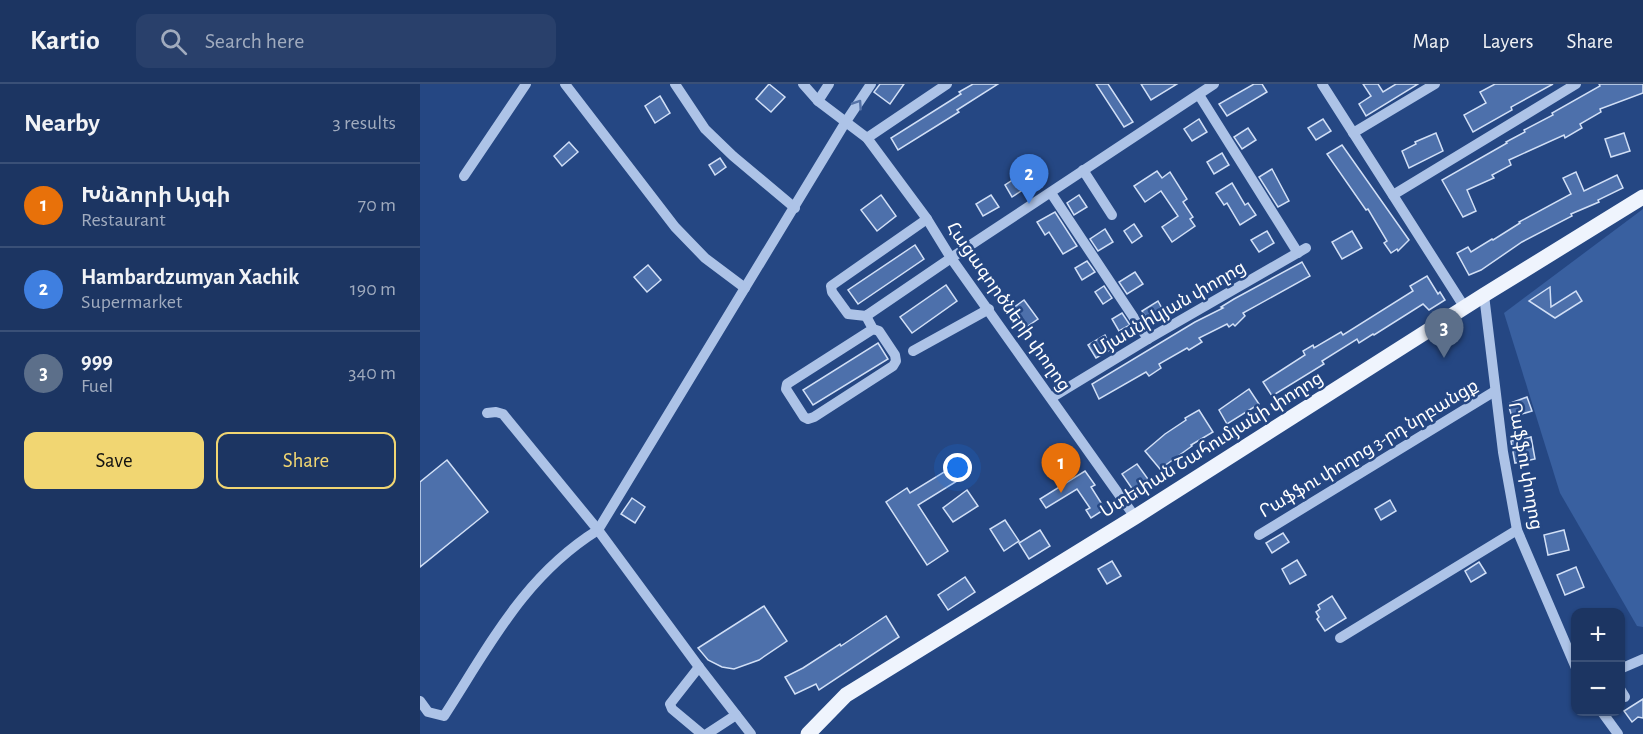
<!DOCTYPE html>
<html lang="en">
<head>
<meta charset="utf-8">
<style>
	body { margin:0; font-family:"Alegreya Sans","Noto Sans Armenian",sans-serif; background:#29406b; color:#f1f3f6 }
	.controls { position:absolute; right:18px; bottom:18px; display:grid; overflow:hidden; border-radius:12px; box-shadow:0 2px 4px #0004 }
	.controls button { width:54px; height:54px; display:grid; place-items:center; padding:0; border:0; border-bottom:2px solid #3a5077; background:#1c3562; color:#f1f3f6; font:30px sans-serif }
	.you { position:absolute; left:538px; top:384px; width:21px; height:21px; margin:-15px; border:4px solid #fff; border-radius:50%; background:#1a73e8; box-shadow:0 0 0 9px #1a73e833 }
	.badge { display:grid; place-items:center; width:39px; height:39px; border-radius:50%; background:#f1d672; color:#fff; font-size:20px; font-weight:700 }
	.pin { position:absolute; translate:-50% -50px; filter:drop-shadow(0 2px 3px #0008) }
	.pin::after { content:''; position:absolute; top:32px; width:21px; height:18px; background:inherit; clip-path:polygon(0 0,100% 0,50% 100%) }
	.list { margin:0; padding:0; list-style:none }
	h2 { display:flex; justify-content:space-between; align-items:center; height:78px; margin:0; padding:0 24px; font-size:26px }
	h2 small { font-size:20px; font-weight:400; color:#a0abbe }
	.list li { display:grid; grid-template-columns:39px 1fr auto; gap:18px; align-items:center; box-sizing:border-box; height:84px; padding:0 24px; border-top:2px solid #3a5077 }
	.list b { display:block; font-size:22px; white-space:nowrap }
	.list p { margin:0; font-size:20px; white-space:nowrap; color:#a0abbe }
	.list em { font-size:20px; font-style:normal; color:#a0abbe }
	.actions { display:flex; gap:12px; padding:18px 24px }
	.actions a { flex:1; padding:14px 0; border:2px solid #f1d672; border-radius:12px; text-align:center; font-size:21px; color:#f1d672 }
	.actions .main { background:#f1d672; color:#111 }
	.icon { flex:none; width:33px; height:33px; fill:none; stroke:currentColor; stroke-width:2; stroke-linecap:round; stroke-linejoin:round }
	.map { position:relative; flex:none; width:1223px; height:650px; overflow:hidden }
	header { display:flex; align-items:center; gap:36px; box-sizing:border-box; height:84px; padding:0 30px; background:#1c3562; border-bottom:2px solid #3a5077 }
	header strong { font-size:28px }
	nav { display:flex; gap:33px; margin-inline-start:auto; font-size:21px }
	.search { width:420px; height:54px; background:#29406b; display:flex; align-items:center; gap:15px; box-sizing:border-box; padding:0 21px; border-radius:12px; color:#a0abbe; font-size:22px }
	main { display:flex }
	aside { flex:1; background:#1c3562 }
	.map>svg:first-child { display:block }
	.green { fill:#3960a0 }
	.building { fill:#4d70ab; stroke:#d1dff6; stroke-width:1.5 }
	.lines { fill:none; stroke-linecap:round; stroke-linejoin:round }
	.minor { stroke:#adc3e7; stroke-width:10 }
	.major { stroke:#eff4fd; stroke-width:15 }
	.oneway { stroke:#5572a6 }
	.labels { text-anchor:middle; dominant-baseline:central; stroke-width:5; stroke-linejoin:round; paint-order:stroke }
	.street-label { font-size:18px; fill:#fff; stroke:#254783 }
</style>
</head>
<body>
<header>
<strong>Kartio</strong>
<div class="search"><svg class="icon" aria-label="search" viewBox="0 0 24 24"><circle cx="10" cy="10" r="6"/><path d="M15 15l6 6"/></svg>Search here</div>
<nav><a>Map</a><a>Layers</a><a>Share</a></nav>
</header>
<main>
<aside>
<h2>Nearby<small>3 results</small></h2>
<ul class="list">
<li><span class="badge" style="background:#e8710a">1</span><div><b>Խնձորի Այգի</b><p>Restaurant</p></div><em>70 m</em></li>
<li><span class="badge" style="background:#3f7fe0">2</span><div><b>Hambardzumyan Xachik</b><p>Supermarket</p></div><em>190 m</em></li>
<li><span class="badge" style="background:#5c6f8a">3</span><div><b>999</b><p>Fuel</p></div><em>340 m</em></li>
</ul>
<div class="actions"><a class="main">Save</a><a>Share</a></div>
</aside>
<div class="map">
<svg width="1223" height="650" viewBox="0 0 1223 650">
	<rect width="100%" height="100%" fill="#254783"/>
	<!-- green -->
	<path class="green" d="M1223 125V543L1217 542 1140 409 1084 229Z"/>
	<!-- building -->
	<g class="building">
		<path d="M349 0 365 13 351 28 336 15Z"/>
		<path d="M460 0H484L470 20 454 8Z"/>
		<path d="M553 0H578L537 26 539 28 478 66 471 54 541 10 539 8Z"/>
		<path d="M676 0H688L713 38 704 43Z"/>
		<path d="M721 0H757L731 16Z"/>
		<path d="M834 0H842L847 8 807 32 799 20Z"/>
		<path d="M943 0H958L963 8 976 0H998L946 32 939 20 951 12Z"/>
		<path d="M1075 0H1133L1091 23 1092 26 1053 48 1044 31 1066 19 1060 8Z"/>
		<path d="M1179 0H1223V9L1180 25 1181 28 1160 40 1162 44 1145 54 1144 51 1089 76 1091 81 1072 91 1074 94 1047 106 1056 127 1043 133 1022 96 1087 59 1086 58 1105 48 1104 46 1133 31 1132 29 1180 2Z"/>
		<path d="M240 12 250 29 235 39 225 22Z"/>
		<path d="M779 35 787 48 772 57 764 45Z"/>
		<path d="M903 35 911 47 896 56 888 44Z"/>
		<path d="M828 44 836 56 822 65 814 53Z"/>
		<path d="M1016 49 1023 67 989 84 982 67 996 60 995 58Z"/>
		<path d="M1204 49 1210 67 1191 73 1185 55Z"/>
		<path d="M149 58 158 68 142 82 134 72Z"/>
		<path d="M922 61 989 156 978 167 977 165 971 169 964 159 967 157 948 125 946 126 907 70Z"/>
		<path d="M802 69 809 81 794 90 787 78Z"/>
		<path d="M300 74 306 83 295 91 289 81Z"/>
		<path d="M852 85 869 117 858 123 839 93Z"/>
		<path d="M737 87 742 94 750 88 767 115 763 118 773 133 770 135 775 142 752 158 742 143 758 132 741 107 725 118 714 102Z"/>
		<path d="M1156 88 1164 107 1197 91 1203 104 1178 116 1179 118 1151 130 1152 132 1102 158 1061 186 1049 191 1037 169 1048 163 1051 168 1072 155 1073 156 1100 139 1099 138 1151 110 1143 94Z"/>
		<path d="M600 91 607 103 592 113 585 101Z"/>
		<path d="M812 99 825 121 828 119 836 131 820 141 807 119 804 121 796 109Z"/>
		<path d="M461 111 476 132 457 147 441 126Z"/>
		<path d="M571 111 579 123 563 132 556 120Z"/>
		<path d="M659 111 667 123 654 131 647 119Z"/>
		<path d="M635 128 657 162 643 170 629 148 625 151 617 138Z"/>
		<path d="M714 140 722 152 712 159 704 147Z"/>
		<path d="M685 145 693 158 678 167 670 155Z"/>
		<path d="M847 147 854 159 839 168 831 156Z"/>
		<path d="M932 147 942 164 922 175 912 158Z"/>
		<path d="M495 161 504 175 438 220 428 206Z"/>
		<path d="M667 177 675 188 662 196 655 184Z"/>
		<path d="M882 178 890 192 823 229 825 232 815 242 813 240 809 243 807 240 779 254 782 258 769 266 767 264 739 280 741 284 729 292 726 288 679 315 672 300 775 238 803 224 801 223 814 215Z"/>
		<path d="M228 181 241 196 227 208 214 193Z"/>
		<path d="M715 188 723 200 707 210 699 198Z"/>
		<path d="M1007 192 1018 210 1020 208 1025 216 1009 226 1003 220 954 251 953 250 939 259 937 255 902 277 904 280 852 312 843 298 885 271 883 267 893 261 894 264 921 248 923 251 993 207 990 202Z"/>
		<path d="M526 201 537 217 492 249 480 233Z"/>
		<path d="M684 202 692 214 683 220 675 208Z"/>
		<path d="M1130 203 1131 223 1156 207 1162 217 1135 234 1109 217Z"/>
		<path d="M604 216 618 235 602 246 589 227Z"/>
		<path d="M738 217 745 230 730 239 722 227Z"/>
		<path d="M702 229 710 241 699 247 692 235Z"/>
		<path d="M685 251 692 265 676 274 668 261Z"/>
		<path d="M458 259 468 275 393 321 383 306Z"/>
		<path d="M829 305 839 320 807 340 799 326Z"/>
		<path d="M1107 313 1112 327 1092 333 1088 320Z"/>
		<path d="M779 326 793 348 771 361 772 362 740 385 725 367 745 350 766 336 765 334Z"/>
		<path d="M1111 353 1115 375 1095 379 1091 357Z"/>
		<path d="M27 376 68 428 0 483V398Z"/>
		<path d="M542 377 550 389 498 421 528 467 507 481 466 418 487 404 490 409Z"/>
		<path d="M717 380 728 395 713 406 702 390Z"/>
		<path d="M665 387 675 401 671 403 685 425 671 434 666 426 670 424 657 405 626 424 620 415Z"/>
		<path d="M547 406 558 422 533 438 523 424Z"/>
		<path d="M212 414 225 423 215 439 201 430Z"/>
		<path d="M970 416 976 427 961 436 955 425Z"/>
		<path d="M585 436 599 457 584 467 570 445Z"/>
		<path d="M620 446 630 462 609 475 599 459Z"/>
		<path d="M1144 446 1149 466 1128 471 1124 451Z"/>
		<path d="M863 449 869 458 852 469 846 459Z"/>
		<path d="M877 476 886 491 870 500 862 485Z"/>
		<path d="M692 477 701 492 687 500 678 485Z"/>
		<path d="M1059 478 1066 489 1051 498 1045 487Z"/>
		<path d="M1156 483 1164 503 1145 511 1137 491Z"/>
		<path d="M545 493 555 508 528 526 518 511Z"/>
		<path d="M912 512 926 534 905 547 897 535 899 533 896 528 900 525 898 521Z"/>
		<path d="M344 522 367 557 339 576 314 585 302 583 288 576 278 564Z"/>
		<path d="M466 532 479 553 399 606 396 600 375 610 365 593 383 584 420 560 421 562Z"/>
		<path d="M1223 615V634L1218 633 1212 638 1204 627Z"/>
	</g>
	<g class="lines">
		<!-- minor -->
		<g class="minor">
			<path d="M145 0 255 143 285 174 325 204"/>
			<path d="M255 0 285 45 313 72 375 124"/>
			<path d="M383 0 398 17"/>
			<path d="M409 0 398 17 447 54 507 135 531 174 715 433"/>
			<path d="M902 0 1045 224"/>
			<path d="M779 11 878 169"/>
			<path d="M933 49 1015 0"/>
			<path d="M447 54 527 0"/>
			<path d="M663 86 692 131"/>
			<path d="M44 92 106 0"/>
			<path d="M631 109 728 255"/>
			<path d="M973 111 1156 0"/>
			<path d="M507 135 411 202 412 208 428 230 446 232 531 174 794 0"/>
			<path d="M1064 211 1083 368 1097 446 1156 584"/>
			<path d="M446 232 453 245 459 247 475 271 476 277 473 282 394 333 388 335 384 333 366 305 367 300 453 245"/>
			<path d="M493 267 569 225"/>
			<path d="M631 314 728 255 886 164"/>
			<path d="M839 451 1075 307"/>
			<path d="M920 554 1097 446"/>
			<path d="M279 583 250 620 252 625 282 650"/>
			<path d="M1200 585 1223 575"/>
			<path d="M1200 605 1205 613"/>
			<path d="M0 617 8 628 24 632C70 561 104 492 178 446L83 330 76 328 67 329"/>
			<path d="M1182 628 1198 650"/>
			<path d="M287 650 316 631"/>
			<path d="M331 650 279 583 178 446 425 39 451 0"/>
		</g>
		<!-- major -->
		<path class="major" d="M388 650 426 611 715 433 1064 211 1223 113"/>
	</g>
	<!-- one-way arrows -->
	<defs><path id="oneway-chevron" d="M-2-3.5L2.5 0L-2 3.5" fill="none" stroke-width="1.6" stroke-linecap="round" stroke-linejoin="round" transform="scale(1.5)"/></defs>
	<use class="oneway" href="#oneway-chevron" transform="translate(438 20) rotate(-56)"/>
	<g class="labels">
		<!-- street labels -->
		<g class="street-label">
			<text transform="translate(588 223) rotate(55)">Հացագործների փողոց</text>
			<text transform="translate(750 225) rotate(-30)">Մյասնիկյան փողոց</text>
			<text transform="translate(792 361) rotate(-32)">Ստեփան Շահումյանի փողոց</text>
			<text transform="translate(949 365) rotate(-31)">Րաֆֆու փողոց 3-րդ նրբանցք</text>
			<text transform="translate(1105 382) rotate(80)">Րաֆֆու փողոց</text>
		</g>
	</g>
</svg>
<div class="controls">
<button>+</button>
<button>−</button>
</div>
<div class="you"></div>
<div class="pin badge" style="left:641px;top:409px;background:#e8710a">1</div>
<div class="pin badge" style="left:609px;top:120px;background:#3f7fe0">2</div>
<div class="pin badge" style="left:1024px;top:274px;background:#5c6f8a">3</div>
</div>
</main>
</body>
</html>
